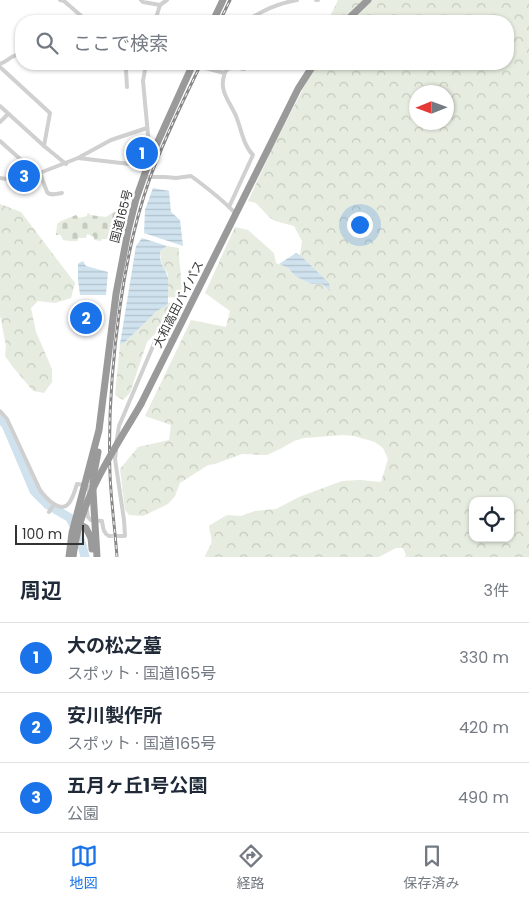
<!DOCTYPE html>
<html lang="ja">
<head>
<meta charset="utf-8">
<style>
	body { margin:0; font-family:Poppins,"Noto Sans JP",sans-serif; background:#f2f2f3; color:#1f2937 }
	.controls { position:absolute; right:15px; bottom:15px; display:grid; overflow:hidden; border-radius:10px; box-shadow:0 1px 4px #0004 }
	.controls button { width:45px; height:45px; display:grid; place-items:center; padding:0; border:0; border-bottom:1px solid #e0e1e3; background:#fff; color:#1f2937; font:25px sans-serif }
	.compass { position:absolute; left:409px; top:85px; width:45px; height:45px; border-radius:50%; background:#fff; box-shadow:0 1px 4px #0004; rotate:269deg }
	.scale { position:absolute; left:15px; bottom:12px; width:69px; box-sizing:border-box; padding-left:5px; border:2px solid #333; border-top:0; font-size:14px; line-height:18px; white-space:nowrap; color:#333; -webkit-text-stroke:4px #fff; paint-order:stroke }
	.you { position:absolute; left:359px; top:224px; width:18px; height:18px; margin:-12px; border:4px solid #fff; border-radius:50%; background:#1a73e8; box-shadow:0 0 0 8px #1a73e833 }
	.badge { display:grid; place-items:center; width:32px; height:32px; border-radius:50%; background:#1a73e8; color:#fff; font-size:16px; font-weight:700 }
	.pin { position:absolute; translate:-50% -50%; border:2px solid #fff; box-shadow:0 1px 5px #0006 }
	.list { margin:0; padding:0; list-style:none }
	h2 { display:flex; justify-content:space-between; align-items:center; height:65px; margin:0; padding:0 20px; font-size:21px }
	h2 small { font-size:16px; font-weight:400; color:#747a83 }
	.list li { display:grid; grid-template-columns:32px 1fr auto; gap:15px; align-items:center; box-sizing:border-box; height:70px; padding:0 20px; border-top:1px solid #e0e1e3 }
	.list b { display:block; font-size:19px; white-space:nowrap }
	.list p { margin:0; font-size:16px; white-space:nowrap; color:#747a83 }
	.list em { font-size:16px; font-style:normal; color:#747a83 }
	.icon { flex:none; width:28px; height:28px; fill:none; stroke:currentColor; stroke-width:2; stroke-linecap:round; stroke-linejoin:round }
	.map { position:relative; flex:none; width:529px; height:557px; overflow:hidden }
	.search { position:absolute; background:#fff; box-shadow:0 1px 4px #0004; left:15px; right:15px; top:15px; height:55px; display:flex; align-items:center; gap:12px; box-sizing:border-box; padding:0 18px; border-radius:20px; color:#747a83; font-size:19px }
	.sheet { height:275px; background:#fff }
	nav { display:flex; justify-content:space-around; align-items:center; box-sizing:border-box; height:70px; border-top:1px solid #e0e1e3; background:#fff; font-size:14px; color:#747a83 }
	nav a { display:grid; justify-items:center; gap:2px }
	nav .on { color:#1a73e8 }
	.map>svg:first-child { display:block }
	.forest { fill:url(#forest-crowns); fill-rule:evenodd }
	.cemetery { fill:url(#cemetery-stones) }
	.water { fill:url(#water-rules) }
	.lines { fill:none; stroke-linecap:round; stroke-linejoin:round }
	.river { stroke:#cfe2ee; stroke-width:9 }
	.street-tunnel { stroke:#d6d6d6; stroke-width:4; stroke-dasharray:4 2; stroke-linecap:butt }
	.street { stroke:#d0d0d0; stroke-width:4 }
	.highway { stroke:#9a9a9a; stroke-width:7 }
	.rail-casing { stroke:#888; stroke-width:3 }
	.rail { stroke:#fff; stroke-width:1; stroke-dasharray:4; stroke-linecap:butt }
	.highway-bridge { stroke:#9a9a9a; stroke-width:7 }
	.labels { text-anchor:middle; dominant-baseline:central; stroke-width:5; stroke-linejoin:round; paint-order:stroke }
	.street-label { font-size:12px; fill:#333; stroke:#fff }
</style>
</head>
<body>
<div class="map">
<svg width="529" height="557" viewBox="0 0 529 557">
	<defs>
		<pattern id="forest-crowns" width="20" height="18" patternUnits="userSpaceOnUse" patternTransform="scale(1.25)"><rect width="20" height="18" fill="#e6ecdf"/><path d="M2 6a3 3 0 1 1 6 0M12 15a3 3 0 1 1 6 0" fill="none" stroke="#c6cbc0"/></pattern>
		<pattern id="cemetery-stones" width="16" height="16" patternUnits="userSpaceOnUse" patternTransform="scale(1.25)"><rect width="16" height="16" fill="#e6ecdf"/><path d="M2 7V4a2 2 0 0 1 4 0v3zM10 15v-3a2 2 0 0 1 4 0v3z" fill="#c6cbc0"/></pattern>
		<pattern id="water-rules" width="6" height="5" patternUnits="userSpaceOnUse" patternTransform="scale(1.25)"><rect width="6" height="5" fill="#cfe2ee"/><path d="M0 2.5h6" fill="none" stroke="#b2c2cd"/></pattern>
	</defs>
	<rect width="100%" height="100%" fill="#fff"/>
	<!-- forest -->
	<g class="forest">
		<path d="M338 0H529V557H405L406 555 403 548H396L379 557H205C206 552 209 549 211 544 213 538 209 532 209 526L215 522 227 515 241 516 255 511 276 509 299 497 342 481 360 480 381 482 388 459 383 448 375 442 354 436 343 435 304 438 294 441 282 448 267 455 242 454 215 464 208 465 180 483 175 496 168 504 143 516 129 515 125 510 120 469 138 447 169 440 171 425 145 416 191 320 226 327 230 311 205 293 235 227 248 230 274 253 276 263 288 268 295 276 311 284H322L329 290 328 283 300 255 302 241 294 226 275 221 269 217 256 203 248 201 273 147 306 83 311 64H508V21H328ZM416 92H446V122H416ZM473 501H510V538H473Z"/>
		<path d="M0 204 21 212 75 283 71 298 55 303 38 301 31 308 36 332 52 369V382L44 393 33 391 13 367 5 356 6 346 0 315Z"/>
		<path d="M167 246 179 248C178 265 184 281 180 298L168 297V274L162 266 160 251Z"/>
		<path d="M175 302 177 305V309L168 328 155 334 147 342 130 393 123 400 115 395 120 344 124 343 157 311 166 306 168 303Z"/>
	</g>
	<!-- cemetery -->
	<path class="cemetery" d="M122 204 125 206H131L127 218 123 224 121 234 112 238 113 241H108L107 239H102L101 241 94 240V237L87 234 86 238H78V241H69L63 240 61 235H56L57 224 61 221 76 215 79 218 87 216V214L89 213 90 215 106 217 118 209V207Z"/>
	<!-- water -->
	<g class="water">
		<path d="M153 188 169 191 171 212 180 220 183 246 144 233 145 210Z"/>
		<path d="M142 238 167 246 160 251C160 256 160 262 163 267 165 271 167 273 168 278V303L166 306 157 311 124 343 120 344 136 246Z"/>
		<path d="M296 253 300 255 329 283 330 291 322 284H311L295 276 288 268 279 264Z"/>
		<path d="M83 261 86 266 108 272 106 295H80L78 280V264L79 263Z"/>
	</g>
	<g class="lines">
		<!-- river -->
		<path class="river" d="M0 418 6 425 34 491 48 505 70 518 77 531 82 545 85 557"/>
		<!-- street-tunnel -->
		<path class="street-tunnel" d="M109 536H120"/>
		<!-- street -->
		<g class="street">
			<path d="M60 0 64 1 87 21"/>
			<path d="M141 0 143 2 160 5"/>
			<path d="M316 0H318"/>
			<path d="M155 21 160 5 167 0"/>
			<path d="M246 21C264 10 276 4 297 0"/>
			<path d="M0 64C8 61 11 55 21 54"/>
			<path d="M123 64 126 70 127 87"/>
			<path d="M146 64 143 81 150 156"/>
			<path d="M194 64 198 66 224 73"/>
			<path d="M0 67 50 113 44 146"/>
			<path d="M0 106 44 146 66 164"/>
			<path d="M0 122 8 114"/>
			<path d="M147 128 111 140 78 158 147 166"/>
			<path d="M0 141 37 174"/>
			<path d="M40 173 47 192C50 196 57 194 62 193"/>
			<path d="M145 177H165L176 178 191 176C206 187 222 199 236 214"/>
			<path d="M0 178 19 181 78 158"/>
			<path d="M229 207 253 155C243 145 241 128 236 116 230 102 219 91 224 76 224 74 226 70 228 69 232 67 239 68 244 69L243 64"/>
			<path d="M0 411 7 419 40 490C45 497 61 515 69 503 73 498 75 490 77 484L85 485 89 487V493"/>
			<path d="M116 444 119 426 156 339 162 337 172 341"/>
			<path d="M116 451 115 459 124 520 125 536H120"/>
			<path d="M87 510 88 517 91 520 102 521C103 527 103 533 109 536"/>
			<path d="M49 512 54 504"/>
		</g>
		<!-- highway -->
		<g class="highway">
			<path d="M213 21 223 0"/>
			<path d="M346 21 368 0"/>
			<path d="M141 404 298 89 314 64"/>
			<path d="M76 528 80 525 86 528 91 538 92 549"/>
			<path d="M69 557 72 533 99 430 116 294 128 231 136 199 150 159 193 64"/>
			<path d="M97 557 93 491V478L98 452"/>
		</g>
		<defs>
			<g id="rail">
				<path d="M220 21 230 0"/>
				<path d="M117 557C115 529 111 501 110 474 108 418 112 363 120 307 126 264 135 220 150 178 164 139 183 101 201 64"/>
			</g>
		</defs>
		<!-- rail casing -->
		<use href="#rail" class="rail-casing"/>
		<!-- rail -->
		<use href="#rail" class="rail"/>
		<!-- highway-bridge -->
		<path class="highway-bridge" d="M73 557C80 497 112 454 141 404"/>
	</g>
	<g class="labels">
		<!-- street labels -->
		<g class="street-label">
			<text transform="translate(121 216) rotate(-75)">国道165号</text>
			<text transform="translate(178 304) rotate(-63)">大和高田バイパス</text>
		</g>
	</g>
</svg>
<div class="controls">
<button><svg class="icon" aria-label="locate" viewBox="0 0 24 24"><circle cx="12" cy="12" r="6"/><path d="M12 2v4M12 18v4M2 12h4M18 12h4"/></svg></button>
</div>
<svg class="compass" viewBox="-18 -18 36 36"><path d="M0-13l5 13h-10z" fill="#e53935"/><path d="M0 13l5-13h-10z" fill="#747a83"/></svg>
<div class="scale">100 m</div>
<div class="you"></div>
<div class="pin badge" style="left:142px;top:153px">1</div>
<div class="pin badge" style="left:86px;top:318px">2</div>
<div class="pin badge" style="left:24px;top:176px">3</div>
<div class="search"><svg class="icon" aria-label="search" viewBox="0 0 24 24"><circle cx="10" cy="10" r="6"/><path d="M15 15l6 6"/></svg>ここで検索</div>
</div>
<section class="sheet">
<h2>周辺<small>3件</small></h2>
<ul class="list">
<li><span class="badge">1</span><div><b>大の松之墓</b><p>スポット · 国道165号</p></div><em>330 m</em></li>
<li><span class="badge">2</span><div><b>安川製作所</b><p>スポット · 国道165号</p></div><em>420 m</em></li>
<li><span class="badge">3</span><div><b>五月ヶ丘1号公園</b><p>公園</p></div><em>490 m</em></li>
</ul>
</section>
<nav>
<a class="on"><svg class="icon" aria-label="map" viewBox="0 0 24 24"><path d="M3 6l6-2 6 2 6-2v14l-6 2-6-2-6 2zM9 4v14M15 6v14"/></svg>地図</a>
<a><svg class="icon" aria-label="directions" viewBox="0 0 24 24"><path d="M12 3l9 9-9 9-9-9zM9 14v-3h6M13 9l2 2-2 2"/></svg>経路</a>
<a><svg class="icon" aria-label="saved" viewBox="0 0 24 24"><path d="M7 4h10v16l-5-4-5 4z"/></svg>保存済み</a>
</nav>
</body>
</html>
